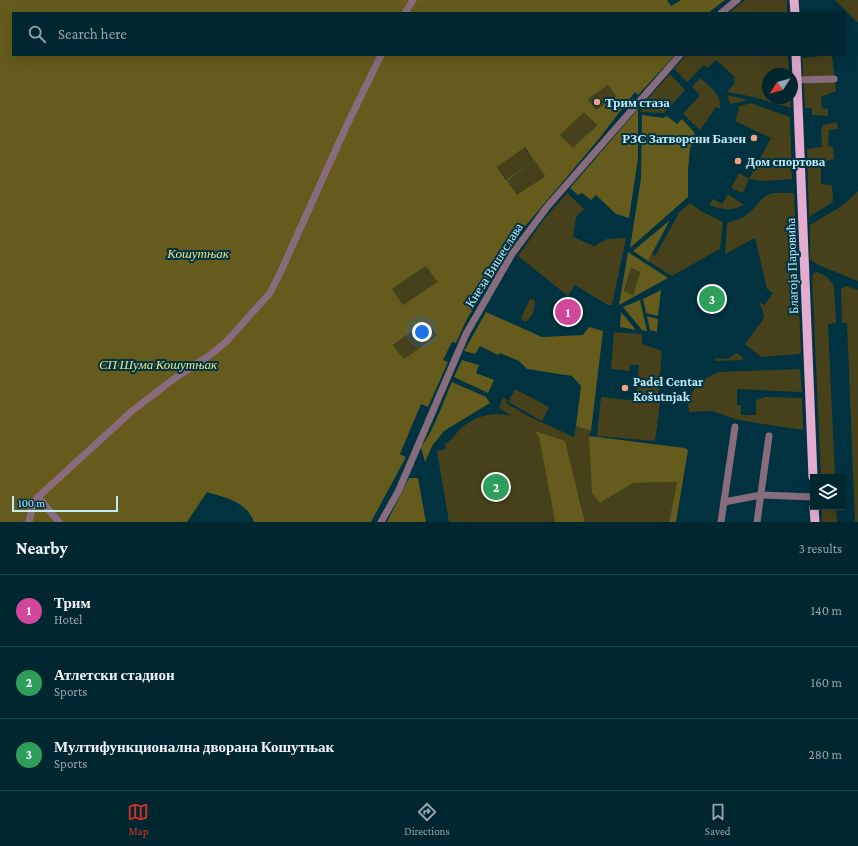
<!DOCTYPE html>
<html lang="en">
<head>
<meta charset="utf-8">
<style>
	body { margin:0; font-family:"Crimson Pro",serif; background:#0e323b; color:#f1f3f6 }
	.controls { position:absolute; right:12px; bottom:12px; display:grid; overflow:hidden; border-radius:0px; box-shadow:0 4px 16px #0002 }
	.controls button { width:36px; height:36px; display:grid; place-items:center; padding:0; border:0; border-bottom:1px solid #22434b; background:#00262f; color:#f1f3f6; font:20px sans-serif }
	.compass { position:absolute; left:762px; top:68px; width:36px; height:36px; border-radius:50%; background:#00262f; box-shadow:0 4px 16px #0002; rotate:234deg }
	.scale { position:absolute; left:12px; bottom:10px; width:106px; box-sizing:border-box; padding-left:4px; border:2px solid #c1e9f8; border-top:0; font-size:11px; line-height:14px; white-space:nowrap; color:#c1e9f8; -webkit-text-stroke:3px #00323f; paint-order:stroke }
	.you { position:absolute; left:422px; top:332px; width:14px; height:14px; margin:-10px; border:3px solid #fff; border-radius:50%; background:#1a73e8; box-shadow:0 0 0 6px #1a73e833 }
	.badge { display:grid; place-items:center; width:26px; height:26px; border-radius:50%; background:#d93025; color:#fff; font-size:13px; font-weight:700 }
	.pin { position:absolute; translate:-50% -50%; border:2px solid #fff; box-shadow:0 1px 4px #0006 }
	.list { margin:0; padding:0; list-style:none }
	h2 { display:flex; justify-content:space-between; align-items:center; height:52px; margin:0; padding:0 16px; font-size:17px }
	h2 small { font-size:13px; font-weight:400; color:#95a5aa }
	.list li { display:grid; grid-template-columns:26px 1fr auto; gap:12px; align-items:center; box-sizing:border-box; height:72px; padding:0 16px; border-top:1px solid #22434b }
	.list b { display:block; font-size:15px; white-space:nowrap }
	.list p { margin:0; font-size:13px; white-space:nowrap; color:#95a5aa }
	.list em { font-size:13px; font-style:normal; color:#95a5aa }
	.icon { flex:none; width:22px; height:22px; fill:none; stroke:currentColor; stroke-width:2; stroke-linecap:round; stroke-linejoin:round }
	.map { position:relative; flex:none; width:858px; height:522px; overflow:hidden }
	.search { position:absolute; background:#00262f; box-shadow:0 4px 16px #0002; left:12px; right:12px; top:12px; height:44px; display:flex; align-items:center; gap:10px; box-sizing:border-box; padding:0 14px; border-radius:0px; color:#95a5aa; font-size:15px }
	.sheet { height:268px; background:#00262f }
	nav { display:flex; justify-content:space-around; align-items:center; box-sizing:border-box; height:56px; border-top:1px solid #22434b; background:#00262f; font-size:11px; color:#95a5aa }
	nav a { display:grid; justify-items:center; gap:2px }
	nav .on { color:#d93025 }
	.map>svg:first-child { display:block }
	.green { fill:#47411b }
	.forest { fill:#645b1c; fill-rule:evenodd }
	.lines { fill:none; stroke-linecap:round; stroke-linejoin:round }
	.minor { stroke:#876c7d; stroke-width:7 }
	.major { stroke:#e4accf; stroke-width:9 }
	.poi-dot { fill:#f2a081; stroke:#00323f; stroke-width:1.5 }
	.labels { text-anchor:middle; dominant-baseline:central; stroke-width:4; stroke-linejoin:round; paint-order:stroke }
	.poi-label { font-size:13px; font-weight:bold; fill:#c1e9f8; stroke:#00323f; text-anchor:start }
	.park-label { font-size:13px; font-style:italic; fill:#f1e48a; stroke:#00323f }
	.street-label { font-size:13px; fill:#c1e9f8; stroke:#00323f }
</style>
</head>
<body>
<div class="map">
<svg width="858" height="522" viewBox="0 0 858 522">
	<rect width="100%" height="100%" fill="#00323f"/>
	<!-- green -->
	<g class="green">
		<path d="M745 0H787V13H728Z"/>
		<path d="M835 0H858V23Z"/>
		<path d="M686 55H788L789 74H768V98H790L791 108 754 97 727 92 735 83 733 79 735 77 716 60 708 68 704 65 687 82 674 69Z"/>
		<path d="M832 55 836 91 821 97 822 108 828 109V116L812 115V108H805L802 58Z"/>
		<path d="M670 74 685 90 664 113 641 112 643 104Z"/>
		<path d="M700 78C710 87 723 95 720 109L716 107 700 130 683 114 700 95 692 87Z"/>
		<path d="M608 85 616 96 596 110 588 99Z"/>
		<path d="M727 95 749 100 730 104Z"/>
		<path d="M751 103 790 117 792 179 760 181 749 179 743 193 731 188 739 173 749 179 771 138 735 121 739 109 737 107Z"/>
		<path d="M584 111 597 124 573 149 560 135Z"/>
		<path d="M837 122 838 129 829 130 828 146 833 147 834 159 821 162V184L832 185 833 202 809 217 807 149 822 147 821 130 823 125Z"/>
		<path d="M524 147 534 161 507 180 497 167Z"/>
		<path d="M535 161 545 175 517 196 507 181Z"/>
		<path d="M858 191V281L816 264 810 259V225L842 206Z"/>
		<path d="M567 193 584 209 576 217 573 237 594 246 607 239 626 238 612 305H608L575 285 568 296 518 256 545 218Z"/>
		<path d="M773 193H794L801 352 799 354 761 357 745 344 762 321 764 315 759 301 764 305 773 293 767 289 755 238 725 254 727 223C734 221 742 219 748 214 757 207 761 196 773 193Z"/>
		<path d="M728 194 744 205C731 211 723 210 709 205L713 199 722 204Z"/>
		<path d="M690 203 701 211 723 222 720 249 672 276 648 261 652 254 655 256 678 215 677 214Z"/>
		<path d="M426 266 437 282 403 305 392 289Z"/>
		<path d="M631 268 640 272 633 295 624 292Z"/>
		<path d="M817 272 827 277 834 286 836 323 828 324 835 477H821L812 276 814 273Z"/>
		<path d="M846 286 858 290V522H855L847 323H842L841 289Z"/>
		<path d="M530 299 535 300C534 310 534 317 525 322L521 318Z"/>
		<path d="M426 320 437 335 404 359 393 345Z"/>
		<path d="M614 332 642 334V344L662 351 658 398 636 396 639 365H630V371L611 369Z"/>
		<path d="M737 353 743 358V360L714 361 716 358 727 359Z"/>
		<path d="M800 369 802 392 737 389V405H741V415H756V400L766 397 802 398 803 430 738 420 712 411 689 412C685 393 703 376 721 372Z"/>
		<path d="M515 389 549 407 542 421 508 402Z"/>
		<path d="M503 397 507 400 506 403 528 416 574 437 576 426 591 431 589 436 600 503 633 483 677 482 669 522H585L579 495 535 432 539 436 555 522H449L437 451 446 449 445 444C452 440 455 435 460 429 475 416 493 411 512 416L499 408Z"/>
		<path d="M601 397 660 403 655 441 597 436Z"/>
		<path d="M822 507H836L837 522H822Z"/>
	</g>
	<!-- forest -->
	<g class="forest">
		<path d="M0 0H667L671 6 681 0H725L708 13H13V55H675L638 95 635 92 598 140 523 229 467 319 456 343 452 342 443 360 448 362 428 407 421 404 400 454 406 457 371 522H254C246 501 226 498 207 492L187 522H0ZM608 85 616 96 596 110 588 99ZM584 112 597 125 573 148 560 135ZM525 147 534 161 506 180 497 167ZM535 161 545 176 517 195 507 181ZM426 266 437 282 403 305 392 289ZM426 321 437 335 404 359 393 345Z"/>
		<path d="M638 109V158L629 218 616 214 596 195 591 200 582 193 578 195 570 188Z"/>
		<path d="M642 115 663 118 667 116 677 124 682 119 694 132 695 138 690 148 688 170V197L630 248 641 178Z"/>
		<path d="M670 220 648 261 633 251Z"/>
		<path d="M628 252 668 278 619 305 627 258ZM631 268 640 272 633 295 624 291Z"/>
		<path d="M661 290 658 316 646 313 643 299Z"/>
		<path d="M640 300 647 331 642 330 623 307Z"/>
		<path d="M486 312 542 337 583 335 589 327 603 331 591 431 576 426 581 386 572 376 527 369 519 361 500 353 498 355 480 346 475 354 464 351Z"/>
		<path d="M621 312 636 330 620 327Z"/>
		<path d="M647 316 658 319 657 332 650 330Z"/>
		<path d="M462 360 479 365 476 373 494 380 488 393 454 377Z"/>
		<path d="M452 382 486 397 490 403 444 431 432 446 425 462 421 447C435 428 442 404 452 382Z"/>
		<path d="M535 431 565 441 585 522H555L539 437Z"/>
		<path d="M589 436 685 448 688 450 676 522H669L677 482 633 483 600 503 592 493Z"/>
		<path d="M409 478H418L426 522H387Z"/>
	</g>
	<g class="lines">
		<!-- minor -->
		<g class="minor">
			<path d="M405 13 413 0"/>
			<path d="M721 13 737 0"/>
			<path d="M797 80 834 79"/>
			<path d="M38 497 59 522"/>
			<path d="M724 502 761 495 813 497"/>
			<path d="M29 522 32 508 38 497 132 411 175 378 210 355 226 342 270 293 281 271 346 127 381 55"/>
			<path d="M381 522 398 492 466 334 512 254 547 207 680 55"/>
			<path d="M721 522 735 427"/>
			<path d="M757 522 769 436"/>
		</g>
		<!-- major -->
		<g class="major">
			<path d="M794 0 795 13"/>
			<path d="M796 55 813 477"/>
			<path d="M814 507 815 522"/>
		</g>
	</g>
	<!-- markers -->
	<g class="poi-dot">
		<circle cx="597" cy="102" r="4"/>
		<circle cx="754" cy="138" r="4"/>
		<circle cx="738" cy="161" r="4"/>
		<circle cx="625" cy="388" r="4"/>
	</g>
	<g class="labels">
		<!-- poi labels -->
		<g class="poi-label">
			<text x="605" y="102">Трим стаза</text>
			<text x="746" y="138" text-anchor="end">РЗС Затворени Базен</text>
			<text x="746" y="161">Дом спортова</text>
			<text x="633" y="381">Padel Centar<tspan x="633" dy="15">Košutnjak</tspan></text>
		</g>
		<!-- park labels -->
		<g class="park-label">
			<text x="198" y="253">Кошутњак</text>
			<text x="158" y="364">СП Шума Кошутњак</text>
		</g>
		<!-- street labels -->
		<g class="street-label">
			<text transform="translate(494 265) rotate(-58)">Кнеза Вишеслава</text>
			<text transform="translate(792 266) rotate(-92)">Благоја Паровића</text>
		</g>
	</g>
</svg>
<div class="controls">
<button><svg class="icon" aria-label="layers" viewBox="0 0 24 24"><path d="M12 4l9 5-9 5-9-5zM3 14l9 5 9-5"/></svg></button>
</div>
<svg class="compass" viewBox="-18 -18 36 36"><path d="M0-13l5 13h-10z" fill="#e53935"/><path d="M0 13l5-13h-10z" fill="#95a5aa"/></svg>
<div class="scale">100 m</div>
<div class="you"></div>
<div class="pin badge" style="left:568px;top:312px;background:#d1479c">1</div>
<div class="pin badge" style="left:496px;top:487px;background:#2e9e5b">2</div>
<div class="pin badge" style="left:712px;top:299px;background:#2e9e5b">3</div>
<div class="search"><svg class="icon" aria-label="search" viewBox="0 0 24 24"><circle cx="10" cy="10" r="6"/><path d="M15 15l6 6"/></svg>Search here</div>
</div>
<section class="sheet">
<h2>Nearby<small>3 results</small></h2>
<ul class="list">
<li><span class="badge" style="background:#d1479c">1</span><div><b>Трим</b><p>Hotel</p></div><em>140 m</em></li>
<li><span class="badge" style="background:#2e9e5b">2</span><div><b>Атлетски стадион</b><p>Sports</p></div><em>160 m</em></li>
<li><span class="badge" style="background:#2e9e5b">3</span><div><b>Мултифункционална дворана Кошутњак</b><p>Sports</p></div><em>280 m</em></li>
</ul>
</section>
<nav>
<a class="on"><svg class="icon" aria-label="map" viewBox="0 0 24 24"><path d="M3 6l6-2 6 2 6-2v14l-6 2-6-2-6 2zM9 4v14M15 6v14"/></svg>Map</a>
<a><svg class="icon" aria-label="directions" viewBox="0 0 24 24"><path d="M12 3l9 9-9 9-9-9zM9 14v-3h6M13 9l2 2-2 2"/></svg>Directions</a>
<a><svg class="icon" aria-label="saved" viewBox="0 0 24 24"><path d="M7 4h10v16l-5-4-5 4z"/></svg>Saved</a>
</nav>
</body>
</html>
